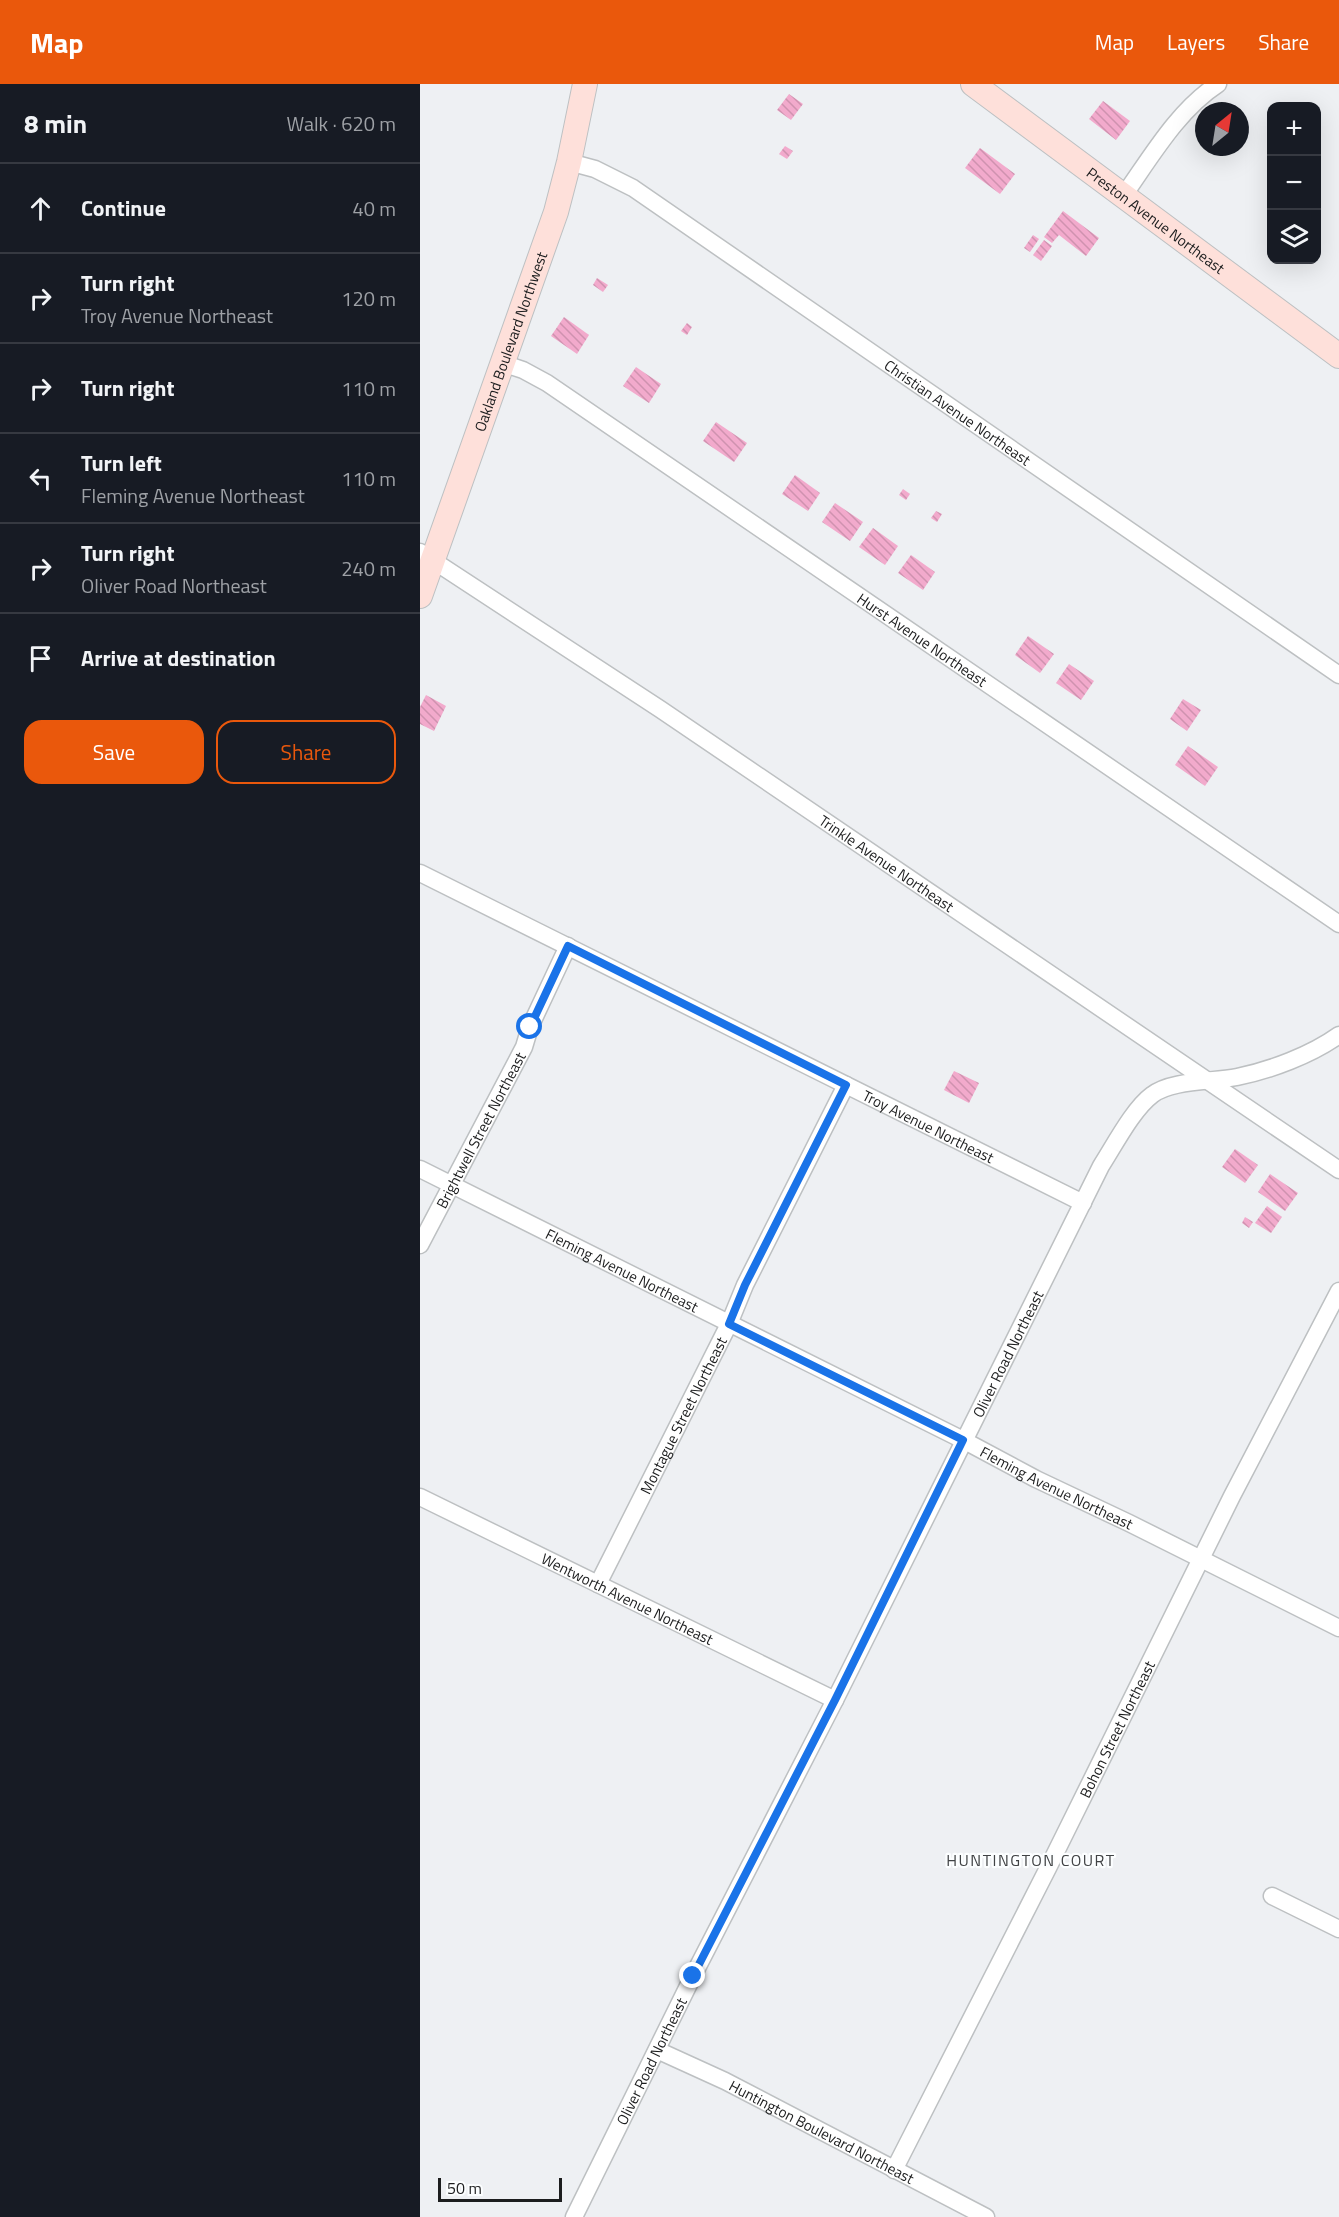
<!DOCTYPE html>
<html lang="en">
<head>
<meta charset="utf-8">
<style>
	body { margin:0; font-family:"Titillium Web",sans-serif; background:#242831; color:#f1f3f6 }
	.controls { position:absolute; right:18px; top:18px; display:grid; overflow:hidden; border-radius:12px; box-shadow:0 6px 24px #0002 }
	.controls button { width:54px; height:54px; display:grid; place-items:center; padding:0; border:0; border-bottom:2px solid #363941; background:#171b24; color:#f1f3f6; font:30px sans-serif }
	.compass { position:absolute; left:775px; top:18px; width:54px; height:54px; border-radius:50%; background:#171b24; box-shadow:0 6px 24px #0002; rotate:30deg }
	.scale { position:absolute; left:18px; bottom:15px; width:124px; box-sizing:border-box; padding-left:6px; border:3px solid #1c1d1e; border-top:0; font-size:16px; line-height:21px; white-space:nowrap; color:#1c1d1e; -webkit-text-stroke:4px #fcfeff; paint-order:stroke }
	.stop { position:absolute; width:18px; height:18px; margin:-14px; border:4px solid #1a73e8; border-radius:50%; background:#fff }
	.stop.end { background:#1a73e8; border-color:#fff; box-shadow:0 2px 6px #0008 }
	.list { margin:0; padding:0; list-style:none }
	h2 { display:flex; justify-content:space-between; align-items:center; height:78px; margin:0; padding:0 24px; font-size:26px }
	h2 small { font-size:20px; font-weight:400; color:#9ea1a6 }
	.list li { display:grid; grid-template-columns:39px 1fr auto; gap:18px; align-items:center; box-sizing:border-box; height:90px; padding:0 24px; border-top:2px solid #363941 }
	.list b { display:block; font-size:22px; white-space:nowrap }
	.list p { margin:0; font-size:20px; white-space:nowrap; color:#9ea1a6 }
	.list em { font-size:20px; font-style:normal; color:#9ea1a6 }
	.actions { display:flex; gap:12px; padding:18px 24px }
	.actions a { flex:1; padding:14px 0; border:2px solid #ea580c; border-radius:18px; text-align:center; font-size:21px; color:#ea580c }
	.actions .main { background:#ea580c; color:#fff }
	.icon { flex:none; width:33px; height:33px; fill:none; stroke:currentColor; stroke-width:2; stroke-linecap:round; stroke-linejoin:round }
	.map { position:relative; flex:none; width:919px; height:2133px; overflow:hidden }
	header { display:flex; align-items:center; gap:36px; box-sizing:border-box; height:84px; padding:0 30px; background:#ea580c; color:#fff }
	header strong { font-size:28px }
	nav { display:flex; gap:33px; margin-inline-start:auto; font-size:21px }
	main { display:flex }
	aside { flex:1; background:#171b24 }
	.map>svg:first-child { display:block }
	.building { fill:url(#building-back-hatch) }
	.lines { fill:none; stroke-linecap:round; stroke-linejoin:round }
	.street-casing { stroke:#bdc0c2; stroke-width:19 }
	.secondary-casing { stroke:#bdc0c2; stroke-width:26 }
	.street { stroke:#fff; stroke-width:16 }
	.secondary { stroke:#fee0da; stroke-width:24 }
	.route { stroke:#1a73e8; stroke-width:8 }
	.labels { text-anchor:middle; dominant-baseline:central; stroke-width:4.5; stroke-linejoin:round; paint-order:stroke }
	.street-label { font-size:15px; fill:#1c1d1e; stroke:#fcfeff }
	.neighbourhood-label { font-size:16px; letter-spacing:1.5px; fill:#414345; stroke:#fcfeff }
</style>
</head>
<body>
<header>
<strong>Map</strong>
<nav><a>Map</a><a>Layers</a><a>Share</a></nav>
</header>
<main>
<aside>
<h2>8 min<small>Walk · 620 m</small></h2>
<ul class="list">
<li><svg class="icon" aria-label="ahead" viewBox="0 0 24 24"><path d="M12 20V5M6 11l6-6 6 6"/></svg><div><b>Continue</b></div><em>40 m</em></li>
<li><svg class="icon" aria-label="right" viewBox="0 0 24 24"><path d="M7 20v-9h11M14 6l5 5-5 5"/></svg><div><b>Turn right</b><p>Troy Avenue Northeast</p></div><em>120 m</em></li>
<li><svg class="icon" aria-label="right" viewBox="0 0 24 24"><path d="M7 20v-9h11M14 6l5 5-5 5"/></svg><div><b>Turn right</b></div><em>110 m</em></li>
<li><svg class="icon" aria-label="left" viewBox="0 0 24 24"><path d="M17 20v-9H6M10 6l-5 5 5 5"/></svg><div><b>Turn left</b><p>Fleming Avenue Northeast</p></div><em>110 m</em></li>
<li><svg class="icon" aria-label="right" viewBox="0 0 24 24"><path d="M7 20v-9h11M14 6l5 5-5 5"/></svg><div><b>Turn right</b><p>Oliver Road Northeast</p></div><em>240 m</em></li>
<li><svg class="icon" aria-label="arrive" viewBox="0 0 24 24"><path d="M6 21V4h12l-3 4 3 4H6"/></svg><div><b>Arrive at destination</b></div></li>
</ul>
<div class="actions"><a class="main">Save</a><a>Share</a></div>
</aside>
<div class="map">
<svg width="919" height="2133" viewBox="0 0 919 2133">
	<defs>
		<pattern id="building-back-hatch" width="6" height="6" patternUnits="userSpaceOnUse" patternTransform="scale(1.5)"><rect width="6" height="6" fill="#f2aacc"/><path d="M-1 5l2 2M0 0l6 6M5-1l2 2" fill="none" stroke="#cf92af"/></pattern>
	</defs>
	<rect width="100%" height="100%" fill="#eef0f3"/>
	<!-- building -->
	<g class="building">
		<path d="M369 10 383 20 371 36 357 26Z"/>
		<path d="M683 17 710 37 696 56 669 35Z"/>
		<path d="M365 62 373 67 367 75 359 70Z"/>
		<path d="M560 64 595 90 580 110 545 84Z"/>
		<path d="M643 127 679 154 666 172 639 151 632 159 624 153Z"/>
		<path d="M613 151 619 155 610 168 604 164Z"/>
		<path d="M624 156 632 162 621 177 613 171Z"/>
		<path d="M177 194 188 201 183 208 173 201Z"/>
		<path d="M144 233 169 251 157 270 131 252Z"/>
		<path d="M267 239 272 243 267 251 261 247Z"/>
		<path d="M216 283 241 300 229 319 203 302Z"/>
		<path d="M296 338 327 359 314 378 283 357Z"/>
		<path d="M375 391 400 409 388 427 362 410Z"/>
		<path d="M483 405 490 410 486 416 479 411Z"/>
		<path d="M415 419 443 438 430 457 402 438Z"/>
		<path d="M516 427 522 430 517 438 511 434Z"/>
		<path d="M453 444 478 462 465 481 439 463Z"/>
		<path d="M491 471 515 488 503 506 478 489Z"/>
		<path d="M608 552 634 570 620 589 595 571Z"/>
		<path d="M649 580 674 597 661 616 636 599Z"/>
		<path d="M6 611 26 622 14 647 0 640V623Z"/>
		<path d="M763 615 781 626 767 647 750 635Z"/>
		<path d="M768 662 798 683 785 702 755 681Z"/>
		<path d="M534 987 559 999 549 1019 524 1006Z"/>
		<path d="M815 1065 838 1081 825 1099 802 1083Z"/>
		<path d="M850 1090 878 1109 865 1127 838 1108Z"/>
		<path d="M847 1122 862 1133 851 1149 835 1139Z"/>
		<path d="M825 1133 833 1138 829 1144 822 1139Z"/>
	</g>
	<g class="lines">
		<defs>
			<g id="street">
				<path id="s1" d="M149 78 175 85 213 104 919 591"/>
				<path d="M704 111C731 73 758 26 798 0"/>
				<path id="s2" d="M82 279 103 286 127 299 919 840"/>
				<path id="s3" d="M0 468 240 625 919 1086"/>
				<path id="s4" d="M0 789 663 1119"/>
				<path id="s5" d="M0 1085 543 1356 616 1395 709 1439 919 1544"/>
				<path id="s6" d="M0 1161 104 963 110 943 148 862"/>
				<path id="s7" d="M0 1413 415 1616"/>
				<path id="s8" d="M178 1500 309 1240 325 1201 426 1001"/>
				<path d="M852 1812 919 1845"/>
				<path id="s9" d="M237 1966 305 1997 566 2133"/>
				<path id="s10" d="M474 2086 628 1784 812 1412 919 1207"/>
				<path id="s11" d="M154 2133 273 1892 415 1616 681 1082C694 1062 713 1025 732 1011 751 996 792 998 817 993 851 986 891 971 919 951"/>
			</g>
			<g id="secondary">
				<path id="s12" d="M553 0 919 272"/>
				<path id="s13" d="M0 512 136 128 149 78 165 0"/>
			</g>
		</defs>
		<!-- street casing -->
		<use href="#street" class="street-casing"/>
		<!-- secondary casing -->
		<use href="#secondary" class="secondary-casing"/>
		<!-- street -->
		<use href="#street" class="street"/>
		<!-- secondary -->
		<use href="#secondary" class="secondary"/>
	</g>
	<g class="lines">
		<!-- route -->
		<path class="route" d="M110 943 148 862 426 1001 325 1201 309 1240 543 1356 415 1616 273 1892"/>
	</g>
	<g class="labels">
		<!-- street labels -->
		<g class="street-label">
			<text stroke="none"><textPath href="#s12" startOffset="228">Preston Avenue Northeast</textPath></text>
			<text stroke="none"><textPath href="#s13" startOffset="270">Oakland Boulevard Northwest</textPath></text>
			<text stroke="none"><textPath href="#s1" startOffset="464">Christian Avenue Northeast</textPath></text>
			<text stroke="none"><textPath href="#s2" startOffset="504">Hurst Avenue Northeast</textPath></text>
			<text stroke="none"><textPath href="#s3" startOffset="561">Trinkle Avenue Northeast</textPath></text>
			<text stroke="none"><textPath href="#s4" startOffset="568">Troy Avenue Northeast</textPath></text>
			<text stroke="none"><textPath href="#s6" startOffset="130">Brightwell Street Northeast</textPath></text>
			<text stroke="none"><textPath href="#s5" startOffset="226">Fleming Avenue Northeast</textPath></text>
			<text stroke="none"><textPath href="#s11" startOffset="966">Oliver Road Northeast</textPath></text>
			<text stroke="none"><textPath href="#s8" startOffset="189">Montague Street Northeast</textPath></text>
			<text stroke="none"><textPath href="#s5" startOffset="712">Fleming Avenue Northeast</textPath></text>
			<text stroke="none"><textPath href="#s7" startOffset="231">Wentworth Avenue Northeast</textPath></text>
			<text stroke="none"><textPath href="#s10" startOffset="494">Bohon Street Northeast</textPath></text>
			<text stroke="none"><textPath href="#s11" startOffset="174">Oliver Road Northeast</textPath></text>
			<text stroke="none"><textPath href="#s9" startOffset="184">Huntington Boulevard Northeast</textPath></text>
		</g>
		<!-- neighbourhood labels -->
		<g class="neighbourhood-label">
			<text x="611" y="1776">HUNTINGTON COURT</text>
		</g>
	</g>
</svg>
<div class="controls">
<button>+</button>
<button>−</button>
<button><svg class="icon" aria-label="layers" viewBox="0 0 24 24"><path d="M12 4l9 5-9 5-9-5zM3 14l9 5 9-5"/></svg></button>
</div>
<svg class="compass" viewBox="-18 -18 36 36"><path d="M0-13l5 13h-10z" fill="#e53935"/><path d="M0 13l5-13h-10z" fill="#9ea1a6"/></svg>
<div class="scale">50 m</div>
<div class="stop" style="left:110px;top:943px"></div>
<div class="stop end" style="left:273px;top:1892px"></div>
</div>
</main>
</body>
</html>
